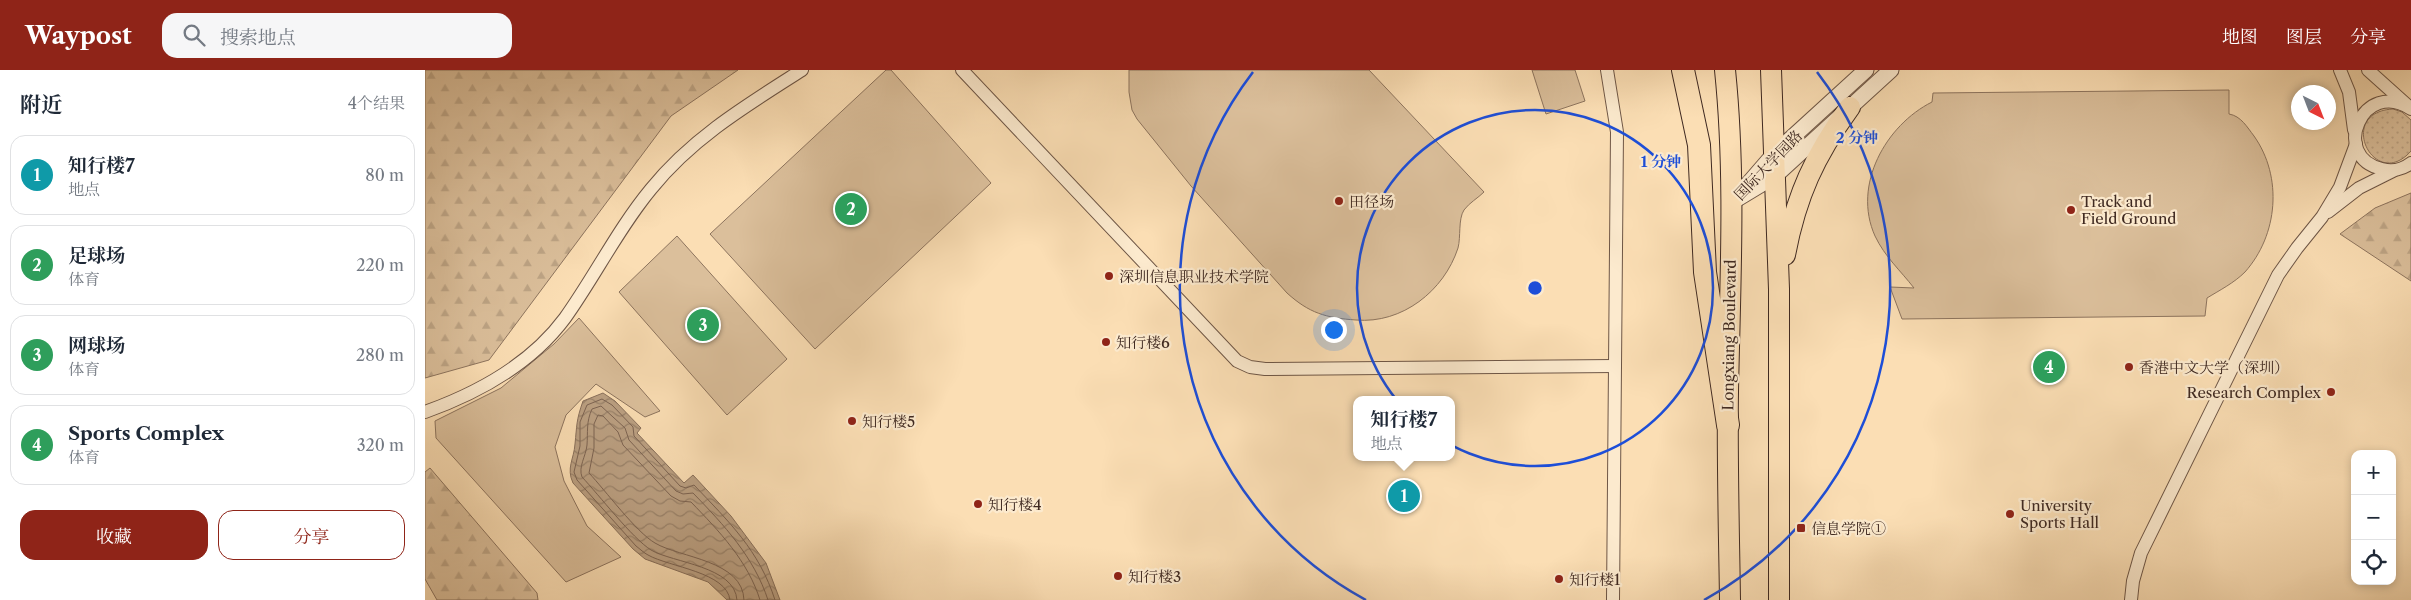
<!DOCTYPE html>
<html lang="zh">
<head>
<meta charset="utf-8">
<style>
	body { margin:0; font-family:"Libre Caslon Text","Noto Serif SC",serif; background:#f6f6f7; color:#1f2937 }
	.controls { position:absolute; right:15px; bottom:15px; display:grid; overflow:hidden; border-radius:10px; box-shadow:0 2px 8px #0003 }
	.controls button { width:45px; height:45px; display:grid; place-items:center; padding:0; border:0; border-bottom:1px solid #e0e1e3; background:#fff; color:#1f2937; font:25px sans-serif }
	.compass { position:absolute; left:1866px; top:15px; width:45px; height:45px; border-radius:50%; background:#fff; box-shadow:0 2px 8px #0003; rotate:138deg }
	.you { position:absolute; left:908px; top:259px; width:18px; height:18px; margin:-12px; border:4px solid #fff; border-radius:50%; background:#1a73e8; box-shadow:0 0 0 8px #1a73e833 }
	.badge { display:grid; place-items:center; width:32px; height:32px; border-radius:50%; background:#8f2418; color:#fff; font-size:16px; font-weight:700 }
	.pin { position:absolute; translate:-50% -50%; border:2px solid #fff; box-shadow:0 1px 5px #0006 }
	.popup { position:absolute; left:928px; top:326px; width:102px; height:65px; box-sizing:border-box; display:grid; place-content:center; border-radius:10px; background:#fff; filter:drop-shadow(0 1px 4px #0005); font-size:16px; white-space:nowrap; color:#747a83 }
	.popup b { font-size:19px; color:#1f2937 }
	.popup::after { content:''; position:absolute; left:50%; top:100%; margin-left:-10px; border:10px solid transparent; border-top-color:#fff }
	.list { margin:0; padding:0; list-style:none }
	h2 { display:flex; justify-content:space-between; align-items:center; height:65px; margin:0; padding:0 20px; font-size:21px }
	h2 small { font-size:16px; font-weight:400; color:#747a83 }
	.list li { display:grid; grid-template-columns:32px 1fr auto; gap:15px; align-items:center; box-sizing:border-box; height:80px; margin:0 10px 10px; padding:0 10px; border:1px solid #e0e1e3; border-radius:15px }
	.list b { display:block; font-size:19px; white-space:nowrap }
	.list p { margin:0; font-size:16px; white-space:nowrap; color:#747a83 }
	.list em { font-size:16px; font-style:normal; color:#747a83 }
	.actions { display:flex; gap:10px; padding:15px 20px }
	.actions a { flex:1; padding:11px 0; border:1px solid #8f2418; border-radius:15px; text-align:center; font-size:18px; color:#8f2418 }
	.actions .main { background:#8f2418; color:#fff }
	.icon { flex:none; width:28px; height:28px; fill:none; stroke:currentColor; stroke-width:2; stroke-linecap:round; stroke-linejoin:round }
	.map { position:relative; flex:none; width:1986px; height:530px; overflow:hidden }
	header { display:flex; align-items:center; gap:30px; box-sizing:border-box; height:70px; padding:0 25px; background:#8f2418; color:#fff }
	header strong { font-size:24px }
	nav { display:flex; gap:28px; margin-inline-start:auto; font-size:18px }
	.search { width:350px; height:45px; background:#f6f6f7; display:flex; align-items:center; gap:12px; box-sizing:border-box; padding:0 18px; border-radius:15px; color:#747a83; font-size:19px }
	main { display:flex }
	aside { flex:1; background:#fff }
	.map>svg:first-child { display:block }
	.green { fill:#dbbf9b; stroke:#8d745e }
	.forest { fill:url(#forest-firs); stroke:#8d745e }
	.garden { fill:url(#garden-dots); stroke:#8d745e }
	.water { fill:url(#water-waves); stroke:#89705b }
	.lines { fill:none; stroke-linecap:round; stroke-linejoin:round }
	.shore { stroke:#7d6452; stroke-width:1 }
	.minor-casing { stroke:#6e5646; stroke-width:14 }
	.tertiary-casing { stroke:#6e5646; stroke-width:17 }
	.primary-casing { stroke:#3f2921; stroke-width:22 }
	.motorway-casing { stroke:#3f2921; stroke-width:24 }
	.minor { stroke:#fceace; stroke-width:12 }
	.tertiary { stroke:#fceace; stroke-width:15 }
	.primary { stroke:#fbdeb4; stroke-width:20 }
	.motorway { stroke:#fbdeb4; stroke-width:22 }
	.ring { fill:none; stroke:#1d4ed8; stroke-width:2.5 }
	.poi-dot { fill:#8f2418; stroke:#fceace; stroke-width:2 }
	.labels { text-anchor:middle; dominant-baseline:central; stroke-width:4.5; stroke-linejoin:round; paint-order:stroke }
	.street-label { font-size:15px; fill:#3f2921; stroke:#fceace }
	.poi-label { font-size:15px; fill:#3f2921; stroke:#fceace; text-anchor:start }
	.centre { fill:#1d4ed8; stroke:#fceace; stroke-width:2.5 }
	.ring-label { font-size:15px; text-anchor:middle; font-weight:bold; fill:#1d4ed8; stroke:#fceace; stroke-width:4.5; stroke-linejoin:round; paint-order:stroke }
</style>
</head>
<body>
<header>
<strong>Waypost</strong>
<div class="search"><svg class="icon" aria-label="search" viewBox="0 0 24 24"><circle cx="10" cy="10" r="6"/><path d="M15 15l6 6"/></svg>搜索地点</div>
<nav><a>地图</a><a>图层</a><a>分享</a></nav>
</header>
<main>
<aside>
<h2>附近<small>4个结果</small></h2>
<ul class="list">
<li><span class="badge" style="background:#0f9aa8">1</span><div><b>知行楼7</b><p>地点</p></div><em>80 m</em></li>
<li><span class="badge" style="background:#2e9e5b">2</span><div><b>足球场</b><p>体育</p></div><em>220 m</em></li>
<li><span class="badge" style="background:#2e9e5b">3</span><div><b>网球场</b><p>体育</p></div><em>280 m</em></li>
<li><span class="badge" style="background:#2e9e5b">4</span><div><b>Sports Complex</b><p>体育</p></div><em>320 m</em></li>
</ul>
<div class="actions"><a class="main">收藏</a><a>分享</a></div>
</aside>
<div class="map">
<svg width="1986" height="530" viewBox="0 0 1986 530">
	<defs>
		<pattern id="forest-firs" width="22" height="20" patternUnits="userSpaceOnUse" patternTransform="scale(1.25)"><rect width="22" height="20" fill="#dbbf9b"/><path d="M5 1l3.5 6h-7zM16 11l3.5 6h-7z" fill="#bda485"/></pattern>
		<pattern id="garden-dots" width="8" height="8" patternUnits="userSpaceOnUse" patternTransform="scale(1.25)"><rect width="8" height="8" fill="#dbbf9b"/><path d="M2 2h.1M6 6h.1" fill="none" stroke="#bda485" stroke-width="1.8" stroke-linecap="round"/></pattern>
		<pattern id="water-waves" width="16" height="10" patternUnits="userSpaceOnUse" patternTransform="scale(1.25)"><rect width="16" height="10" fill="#bba082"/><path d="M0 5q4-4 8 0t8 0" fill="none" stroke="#99826a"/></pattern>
	</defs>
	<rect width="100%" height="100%" fill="#fbdeb4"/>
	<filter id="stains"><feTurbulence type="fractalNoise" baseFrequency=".004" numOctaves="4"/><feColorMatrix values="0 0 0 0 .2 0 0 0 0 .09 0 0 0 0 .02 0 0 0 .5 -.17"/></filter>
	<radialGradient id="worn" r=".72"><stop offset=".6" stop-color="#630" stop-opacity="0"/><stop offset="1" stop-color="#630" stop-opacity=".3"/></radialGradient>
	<!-- green -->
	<g class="green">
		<path d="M461 0H466L566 113 390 279 285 164Z"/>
		<path d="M704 0H944L1059 122C1053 128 1044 133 1039 140 1033 149 1036 167 1033 178 1019 221 977 254 931 250 901 248 884 243 862 223L766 116 712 49 707 40 704 22Z"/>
		<path d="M1107 0H1150L1160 31 1121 44Z"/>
		<path d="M1804 20V44C1816 46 1822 57 1829 66 1858 107 1853 165 1820 202 1809 213 1795 220 1782 228L1780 246 1477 249 1465 217 1489 218C1475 200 1460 187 1450 166 1427 115 1461 55 1507 32L1508 23Z"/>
		<path d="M252 166 362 289 302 345 194 222Z"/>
		<path d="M154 248 235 341 220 347 171 314 141 345 130 377 139 411 162 456 196 487 141 512 11 368 10 351 76 318 129 274Z"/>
	</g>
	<!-- forest -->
	<g class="forest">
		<path d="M0 0H313L246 46 64 290 0 308Z"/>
		<path d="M1986 123V211L1915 164 1950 138Z"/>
		<path d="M5 398 112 523 113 530H12L0 509V402Z"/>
	</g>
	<!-- garden -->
	<path class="garden" d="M1968 39 1977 42 1986 50V81C1949 123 1910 42 1968 39Z"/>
	<!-- water -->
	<path class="water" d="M178 323 190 331 216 358 212 363 259 413 268 405 306 446 341 493 355 530H302L283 512 220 489 208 479 148 413C141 398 149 389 150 374 152 355 151 351 158 331Z"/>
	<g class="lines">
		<!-- shore -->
		<g class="shore">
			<path d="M305 530C302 502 244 497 223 485 219 483 215 479 211 476L152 410 149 402 155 376V352L162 335 177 329 187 335 208 357 209 366 255 416 261 418 269 415C304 452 334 480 350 530"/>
			<path d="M312 530C310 496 248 493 226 480 207 468 174 425 157 407 153 397 161 386 162 375 163 362 161 352 167 339L176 336 200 358 204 370 251 421 258 424 268 423C299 455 329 487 343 530"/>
			<path d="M319 530C318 490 255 488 230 473 211 462 180 420 164 403L169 378V354L173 345 178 346 193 362 198 375 246 426 255 431 266 432C294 461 323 491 335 530"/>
		</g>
		<defs>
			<g id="minor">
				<path d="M537 0 812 291 825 297 840 299 1190 296"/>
				<path d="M1182 0 1192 62 1188 530"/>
				<path d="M1915 0 1924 22 1929 60"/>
				<path d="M1943 0 1982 35"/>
				<path d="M1986 39C1938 7 1904 87 1957 99 1967 102 1978 99 1986 93"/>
				<path d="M1903 142 1934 118 1968 101"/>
				<path d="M0 342C53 323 106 294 140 248 170 206 193 159 226 119 267 68 322 35 377 0"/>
				<path d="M1706 530 1708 511 1716 483 1853 205 1872 178 1897 147 1915 117 1931 74"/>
			</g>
			<g id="tertiary">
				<path d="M1317 121 1349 84 1441 0"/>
				<path d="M1307 132 1350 106 1466 0"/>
			</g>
			<g id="primary">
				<path d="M1300 0C1311 107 1305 214 1303 322 1302 391 1304 461 1305 530"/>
				<path d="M1346 0 1354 219V530"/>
				<path d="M1360 185C1371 126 1390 85 1425 37"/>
			</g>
			<path id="motorway" d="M1258 0 1274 75 1280 202 1303 355"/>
		</defs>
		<!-- minor casing -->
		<use href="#minor" class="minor-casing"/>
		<!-- tertiary casing -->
		<use href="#tertiary" class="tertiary-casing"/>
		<!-- primary casing -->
		<use href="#primary" class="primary-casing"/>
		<!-- motorway casing -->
		<use href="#motorway" class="motorway-casing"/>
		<!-- minor -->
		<use href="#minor" class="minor"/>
		<!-- tertiary -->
		<use href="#tertiary" class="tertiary"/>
		<!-- primary -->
		<use href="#primary" class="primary"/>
		<!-- motorway -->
		<use href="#motorway" class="motorway"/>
	</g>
	<!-- distance rings -->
	<g class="ring">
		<circle cx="1110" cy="218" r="178"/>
		<path d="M941 530A355 355 0 0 1 828 2M1392 2A355 355 0 0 1 1279 530"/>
	</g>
	<!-- markers -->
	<g class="poi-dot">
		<circle cx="914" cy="131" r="5"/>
		<circle cx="1646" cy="140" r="5"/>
		<circle cx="684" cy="206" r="5"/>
		<circle cx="681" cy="272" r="5"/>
		<circle cx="1704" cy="297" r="5"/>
		<circle cx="1906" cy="322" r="5"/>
		<circle cx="427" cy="351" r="5"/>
		<circle cx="553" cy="434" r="5"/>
		<circle cx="1585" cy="444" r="5"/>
		<rect x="1371" y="453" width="10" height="10" rx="2.5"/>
		<circle cx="693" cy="506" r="5"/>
		<circle cx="1134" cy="509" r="5"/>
	</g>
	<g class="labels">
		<!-- street labels -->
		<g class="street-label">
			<text transform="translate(1343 95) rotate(-46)">国际大学园路</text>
			<text transform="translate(1304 265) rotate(-89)">Longxiang Boulevard</text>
		</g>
		<!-- poi labels -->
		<g class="poi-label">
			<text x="924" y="131">田径场</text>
			<text x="1656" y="131">Track and<tspan x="1656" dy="17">Field Ground</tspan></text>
			<text x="694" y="206">深圳信息职业技术学院</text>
			<text x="691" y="272">知行楼6</text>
			<text x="1714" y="297">香港中文大学（深圳）</text>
			<text x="1896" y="322" text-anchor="end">Research Complex</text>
			<text x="437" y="351">知行楼5</text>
			<text x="563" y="434">知行楼4</text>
			<text x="1595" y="435">University<tspan x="1595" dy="17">Sports Hall</tspan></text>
			<text x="1386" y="458">信息学院①</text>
			<text x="703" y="506">知行楼3</text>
			<text x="1144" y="509">知行楼1</text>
		</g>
	</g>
	<circle cx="1110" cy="218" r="8" class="centre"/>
	<g class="ring-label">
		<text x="1432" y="73">2 分钟</text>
		<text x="1236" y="97">1 分钟</text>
	</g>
	<rect width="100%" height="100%" filter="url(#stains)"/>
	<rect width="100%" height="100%" fill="url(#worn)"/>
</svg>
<div class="controls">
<button>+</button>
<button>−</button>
<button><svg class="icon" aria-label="locate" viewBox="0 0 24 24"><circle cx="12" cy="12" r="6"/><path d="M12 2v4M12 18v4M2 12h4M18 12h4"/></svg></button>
</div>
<svg class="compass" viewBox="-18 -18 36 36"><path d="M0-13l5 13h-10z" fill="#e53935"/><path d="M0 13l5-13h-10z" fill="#747a83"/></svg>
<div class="you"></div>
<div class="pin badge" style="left:979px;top:426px;background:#0f9aa8">1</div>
<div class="popup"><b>知行楼7</b>地点</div>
<div class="pin badge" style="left:426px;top:139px;background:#2e9e5b">2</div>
<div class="pin badge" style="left:278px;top:255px;background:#2e9e5b">3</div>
<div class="pin badge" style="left:1624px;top:297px;background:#2e9e5b">4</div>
</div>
</main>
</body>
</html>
